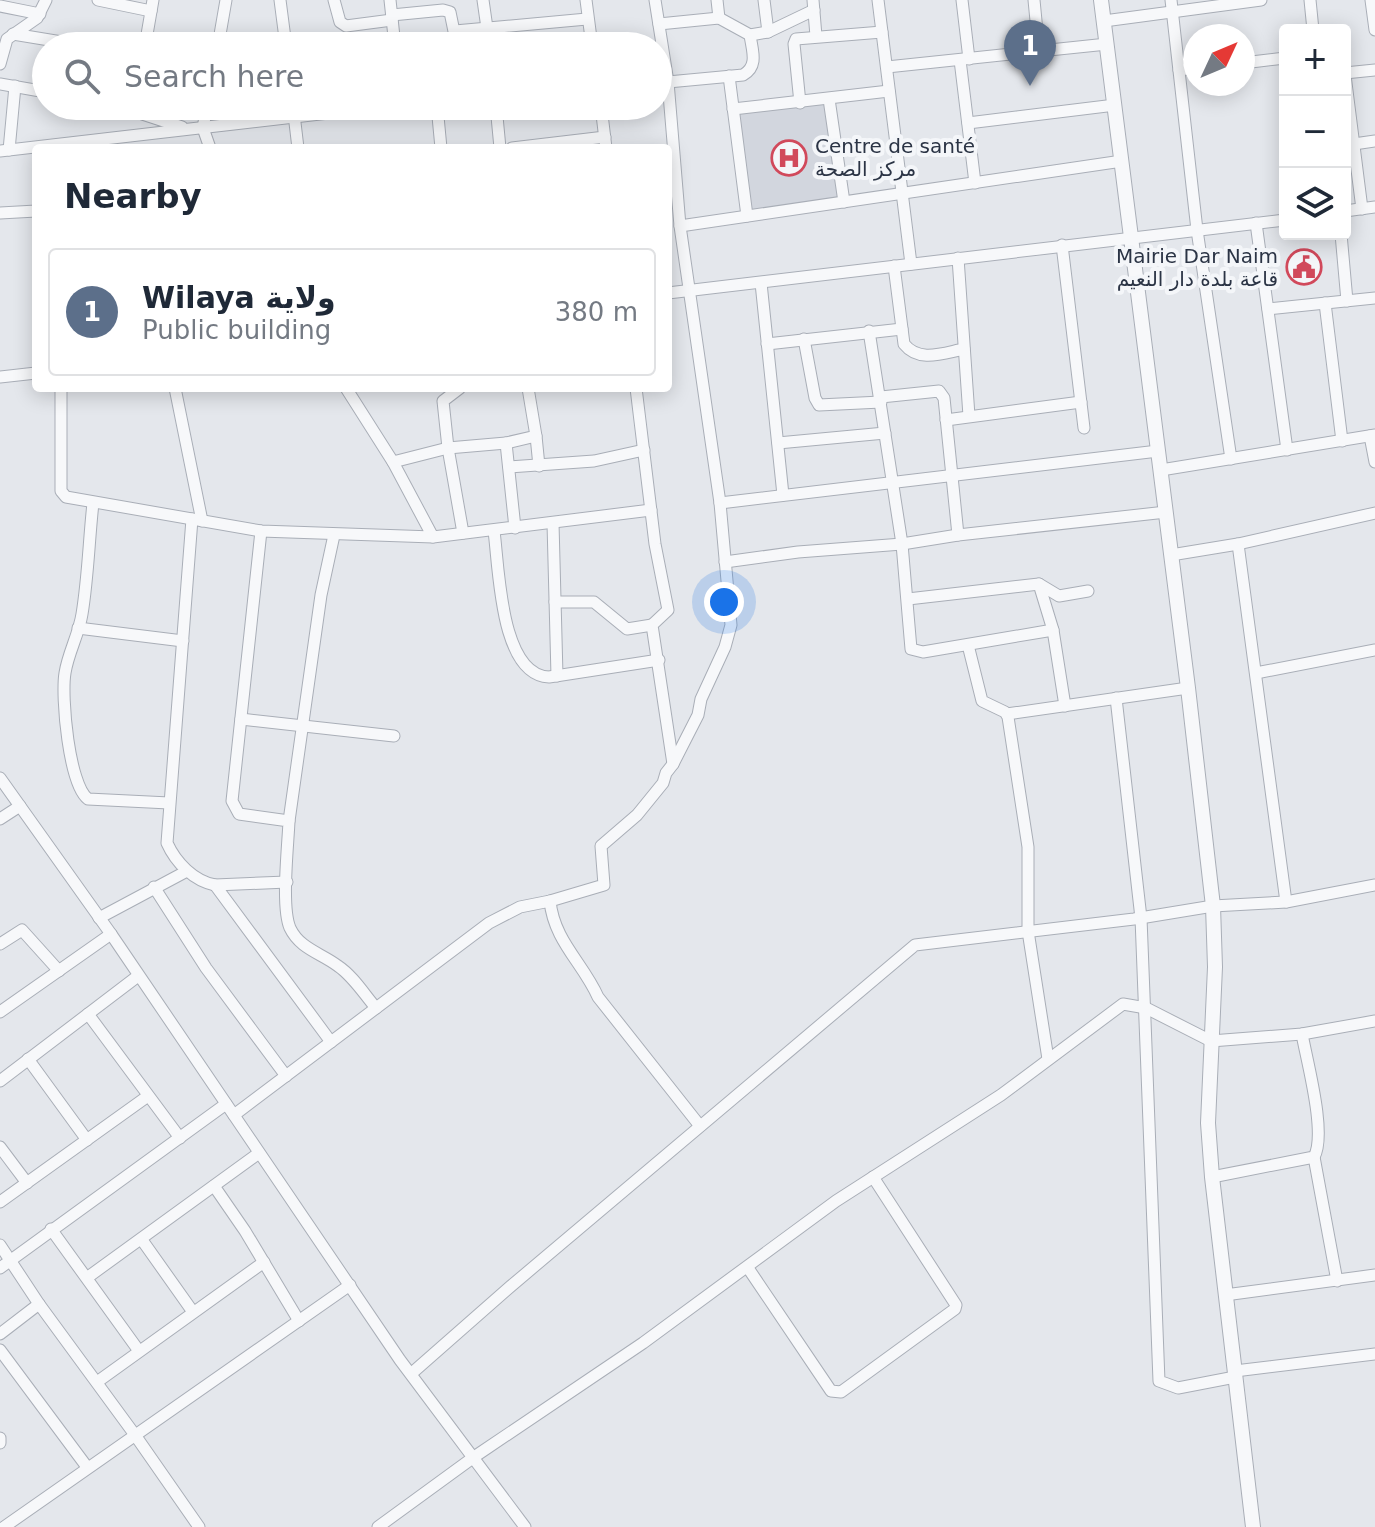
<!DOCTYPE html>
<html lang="en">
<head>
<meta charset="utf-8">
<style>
	body { margin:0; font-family:"DejaVu Sans",Cairo,sans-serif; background:#f2f2f3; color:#1f2937 }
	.controls { position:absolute; right:24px; top:24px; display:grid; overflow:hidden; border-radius:8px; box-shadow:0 4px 20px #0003 }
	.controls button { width:72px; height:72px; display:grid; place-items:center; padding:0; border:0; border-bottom:2px solid #e0e1e3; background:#fff; color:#1f2937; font:40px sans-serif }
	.compass { position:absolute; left:1183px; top:24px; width:72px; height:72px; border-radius:50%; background:#fff; box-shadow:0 4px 20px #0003; rotate:46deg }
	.you { position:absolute; left:724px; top:602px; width:28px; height:28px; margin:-20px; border:6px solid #fff; border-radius:50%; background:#1a73e8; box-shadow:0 0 0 12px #1a73e833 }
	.badge { display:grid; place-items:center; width:52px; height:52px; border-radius:50%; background:#111827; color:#fff; font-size:26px; font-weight:700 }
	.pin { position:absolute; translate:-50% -66px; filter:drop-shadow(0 2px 4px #0008) }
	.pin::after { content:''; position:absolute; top:42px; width:28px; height:24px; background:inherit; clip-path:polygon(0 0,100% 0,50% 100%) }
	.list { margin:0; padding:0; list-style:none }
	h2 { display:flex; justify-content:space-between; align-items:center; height:104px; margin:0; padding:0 32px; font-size:34px }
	h2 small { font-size:26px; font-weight:400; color:#747a83 }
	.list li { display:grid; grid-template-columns:52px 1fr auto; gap:24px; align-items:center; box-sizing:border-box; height:128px; margin:0 16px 16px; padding:0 16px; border:2px solid #e0e1e3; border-radius:8px }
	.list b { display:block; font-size:30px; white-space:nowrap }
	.list p { margin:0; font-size:26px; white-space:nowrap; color:#747a83 }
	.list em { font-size:26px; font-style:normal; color:#747a83 }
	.icon { flex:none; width:44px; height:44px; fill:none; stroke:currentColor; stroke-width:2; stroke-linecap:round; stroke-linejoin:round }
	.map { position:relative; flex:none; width:1375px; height:1527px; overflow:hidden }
	.search { position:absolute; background:#fff; box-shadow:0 4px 20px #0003; left:32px; top:32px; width:640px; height:88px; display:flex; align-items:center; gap:20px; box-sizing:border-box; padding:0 28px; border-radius:44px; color:#747a83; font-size:30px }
	.panel { position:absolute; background:#fff; box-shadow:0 4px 20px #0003; left:32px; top:144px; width:640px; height:248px; border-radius:8px }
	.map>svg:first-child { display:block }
	.built { fill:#d2d6de }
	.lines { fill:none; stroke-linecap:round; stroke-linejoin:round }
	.minor-casing { stroke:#a9aeb7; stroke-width:13 }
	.tertiary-casing { stroke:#a9aeb7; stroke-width:16 }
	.minor { stroke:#f7f8fa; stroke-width:11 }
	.tertiary { stroke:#f7f8fa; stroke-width:14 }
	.labels { text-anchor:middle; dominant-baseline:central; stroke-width:8; stroke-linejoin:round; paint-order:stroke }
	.poi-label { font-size:20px; fill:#2b3445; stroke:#f4f6f9; text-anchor:start }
</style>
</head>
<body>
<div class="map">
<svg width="1375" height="1527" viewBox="0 0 1375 1527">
	<rect width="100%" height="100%" fill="#e4e7ec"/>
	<!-- built -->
	<path class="built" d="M826 104 839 201 752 212 739 114Z"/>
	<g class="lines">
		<defs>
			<g id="minor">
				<path d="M98 0 151 11"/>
				<path d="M280 0 286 46"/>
				<path d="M334 0 340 22 346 26 392 20"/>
				<path d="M390 0 395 46"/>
				<path d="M483 0 487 28"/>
				<path d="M586 0 592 46"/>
				<path d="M717 0 719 18"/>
				<path d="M764 0 768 32"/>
				<path d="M813 0 816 36"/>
				<path d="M878 0 911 264"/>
				<path d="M962 0 969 59"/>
				<path d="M1034 0 1039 52"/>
				<path d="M1171 0 1197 230 1231 459"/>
				<path d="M1310 0 1313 30"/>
				<path d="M1371 0 1375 30"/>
				<path d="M0 6 40 14"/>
				<path d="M392 15 443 10 450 12 457 46"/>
				<path d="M1104 21 1261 0"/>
				<path d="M659 24 719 18 750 35 768 32 814 10"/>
				<path d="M455 31 587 19"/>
				<path d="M13 34 86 46"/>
				<path d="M145 46 153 0"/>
				<path d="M218 46 226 0"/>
				<path d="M960 60 975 183"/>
				<path d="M1243 63 1285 58"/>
				<path d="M0 64 7 39 37 18 46 0"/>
				<path d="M887 67 1107 44"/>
				<path d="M1179 70 1195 68"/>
				<path d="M1345 73 1375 70"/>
				<path d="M1345 75 1362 209"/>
				<path d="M729 76 747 216"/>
				<path d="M668 82 743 75C759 66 752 50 750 35"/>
				<path d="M0 84 46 92"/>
				<path d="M829 99 844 202"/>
				<path d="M800 103 794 44 796 39 882 32"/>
				<path d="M118 106 182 127"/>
				<path d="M207 106 203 128 210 148"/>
				<path d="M293 106 298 148"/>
				<path d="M437 106 441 148"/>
				<path d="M496 106 500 148"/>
				<path d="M601 106 606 148"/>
				<path d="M733 109 889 91"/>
				<path d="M968 123 1115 105"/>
				<path d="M1354 144 1375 141"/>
				<path d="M512 148 605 137"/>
				<path d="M9 150 15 86"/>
				<path d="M0 151 389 106"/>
				<path d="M1345 211 1375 207"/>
				<path d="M0 213 36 211"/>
				<path d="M1256 223 1287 450"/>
				<path d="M680 226 1122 161"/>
				<path d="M1341 234 1347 301"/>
				<path d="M1062 245 1084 428"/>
				<path d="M958 258 969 416"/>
				<path d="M894 266 904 344C919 363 943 353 964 349"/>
				<path d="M761 283 783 495"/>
				<path d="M668 293 1285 220"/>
				<path d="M1325 303 1342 441"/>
				<path d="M1268 309 1375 298"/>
				<path d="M869 331 902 544 911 649 923 652 1053 630"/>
				<path d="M804 339 815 398 819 405 881 402"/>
				<path d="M767 344 902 329"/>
				<path d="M0 377 36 373"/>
				<path d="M61 388V491L66 497 261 531 433 537 393 462 346 388"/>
				<path d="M175 388 202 521"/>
				<path d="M460 388 443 401 448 448 463 533"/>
				<path d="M636 388 655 544 668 610 652 625 673 764"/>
				<path d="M881 397 939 391 944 398 958 535"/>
				<path d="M946 420 1081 402"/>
				<path d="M536 436 539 466"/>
				<path d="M1370 436 1375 462"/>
				<path d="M506 443 515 528"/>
				<path d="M778 443 885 433"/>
				<path d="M393 462 448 448 506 443 536 436 528 388"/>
				<path d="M509 467 594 461 644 450"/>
				<path d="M1161 470 1375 435"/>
				<path d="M93 503C89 539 88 578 82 614 79 634 68 653 65 673 61 697 69 785 88 799L169 803"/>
				<path d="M720 503 1158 451"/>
				<path d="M192 519 167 843C176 863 194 881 215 885L287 882"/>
				<path d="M553 523 557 676"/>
				<path d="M261 531 232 801 239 814 289 821C288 846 281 907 290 928 300 949 321 953 338 966 353 976 364 994 376 1008"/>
				<path d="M494 531C499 568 500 675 549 677L659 660"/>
				<path d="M433 537 651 510"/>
				<path d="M1238 544 1286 902"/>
				<path d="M1171 555 1238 544 1375 513"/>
				<path d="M725 562 798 552 902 544 958 535 1166 512"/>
				<path d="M1039 584 1053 630 1065 706"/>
				<path d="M908 599 1039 584 1059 596 1088 591"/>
				<path d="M555 602H594L627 629 652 625"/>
				<path d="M78 628 183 641"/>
				<path d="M968 645 982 701 1005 712 1008 717 1028 847V931L1048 1059"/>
				<path d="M1256 673 1375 650"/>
				<path d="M1116 698 1141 918 1159 1381 1178 1388 1235 1377"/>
				<path d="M1007 714 1188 688"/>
				<path d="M241 719 394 736"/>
				<path d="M0 778 111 934 400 1360 525 1527"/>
				<path d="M0 819 20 806"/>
				<path d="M289 821 321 595 334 535"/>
				<path d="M215 885 331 1042"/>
				<path d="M154 887 206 968 286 1076"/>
				<path d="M550 901 604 885 601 846 637 815 663 783 666 773 673 764 698 715 701 699 725 647 731 625 720 503 680 226 668 82 655 0"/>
				<path d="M99 918 187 871"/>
				<path d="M0 944 22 930 59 971"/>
				<path d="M0 1012 111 934"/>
				<path d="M88 1014 180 1138"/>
				<path d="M28 1059 87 1140"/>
				<path d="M0 1081 138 976"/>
				<path d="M234 1115 489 923 520 907 550 901C554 941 583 963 598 997L700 1126"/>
				<path d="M0 1147 27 1183"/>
				<path d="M1314 1157 1337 1281"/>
				<path d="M1212 1177 1314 1157C1327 1134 1307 1062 1302 1034"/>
				<path d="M214 1186 245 1231 299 1321"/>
				<path d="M0 1202 148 1096"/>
				<path d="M51 1229 139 1351"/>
				<path d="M142 1240 193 1312"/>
				<path d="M0 1245 39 1304 135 1435 199 1527"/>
				<path d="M0 1268 226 1104"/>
				<path d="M748 1268 831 1391 841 1392 955 1309 956 1305 873 1177"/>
				<path d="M88 1277 259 1153"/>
				<path d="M1225 1295 1375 1275"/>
				<path d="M0 1334 39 1304"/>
				<path d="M0 1350 87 1467"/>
				<path d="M1235 1371 1375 1354"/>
				<path d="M412 1373 511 1286 915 945 1134 919 1213 906 1286 902 1375 885"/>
				<path d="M97 1382 264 1262"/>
				<path d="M0 1438V1443"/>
				<path d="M4 1527 350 1285"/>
				<path d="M378 1527 474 1457 643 1343 836 1201 1001 1095 1123 1004 1146 1008 1211 1041 1302 1034 1375 1021"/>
			</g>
			<path id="tertiary" d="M1101 0 1188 688 1213 906 1215 967 1208 1123 1212 1177 1253 1527"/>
		</defs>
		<!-- minor casing -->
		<use href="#minor" class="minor-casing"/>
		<!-- tertiary casing -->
		<use href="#tertiary" class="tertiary-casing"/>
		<!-- minor -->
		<use href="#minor" class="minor"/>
		<!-- tertiary -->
		<use href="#tertiary" class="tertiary"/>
	</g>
	<!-- icons -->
	<defs>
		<symbol id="hospital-ring" viewBox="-11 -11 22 22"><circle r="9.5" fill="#f4f6f9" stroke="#d1495b" stroke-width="1.5"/><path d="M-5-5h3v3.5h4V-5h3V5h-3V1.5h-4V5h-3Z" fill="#d1495b"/></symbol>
		<symbol id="civic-ring" viewBox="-11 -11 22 22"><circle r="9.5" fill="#f4f6f9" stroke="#d1495b" stroke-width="1.5"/><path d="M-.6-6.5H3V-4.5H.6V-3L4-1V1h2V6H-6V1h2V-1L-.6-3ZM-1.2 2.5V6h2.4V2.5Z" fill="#d1495b"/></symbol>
	</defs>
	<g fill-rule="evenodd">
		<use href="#hospital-ring" x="769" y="138" width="40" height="40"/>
		<use href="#civic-ring" x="1284" y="247" width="40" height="40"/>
	</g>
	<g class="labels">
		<!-- poi labels -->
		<g class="poi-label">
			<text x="815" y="146">Centre de santé<tspan x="815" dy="23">مركز الصحة</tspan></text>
			<text x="1278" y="256" text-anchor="end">Mairie Dar Naim<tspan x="1278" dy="23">قاعة بلدة دار النعيم</tspan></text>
		</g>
	</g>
</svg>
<div class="controls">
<button>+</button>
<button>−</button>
<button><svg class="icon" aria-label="layers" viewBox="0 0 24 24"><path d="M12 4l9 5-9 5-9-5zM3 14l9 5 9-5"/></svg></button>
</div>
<svg class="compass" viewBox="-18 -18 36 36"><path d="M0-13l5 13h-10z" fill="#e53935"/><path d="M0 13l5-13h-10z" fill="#747a83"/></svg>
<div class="you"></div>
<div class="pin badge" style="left:1030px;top:86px;background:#5c6f8a">1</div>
<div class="search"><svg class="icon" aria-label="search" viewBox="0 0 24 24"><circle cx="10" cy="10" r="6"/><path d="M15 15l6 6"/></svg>Search here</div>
<section class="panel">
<h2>Nearby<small></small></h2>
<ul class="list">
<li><span class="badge" style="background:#5c6f8a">1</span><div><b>Wilaya ولاية</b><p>Public building</p></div><em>380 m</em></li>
</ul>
</section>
</div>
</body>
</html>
